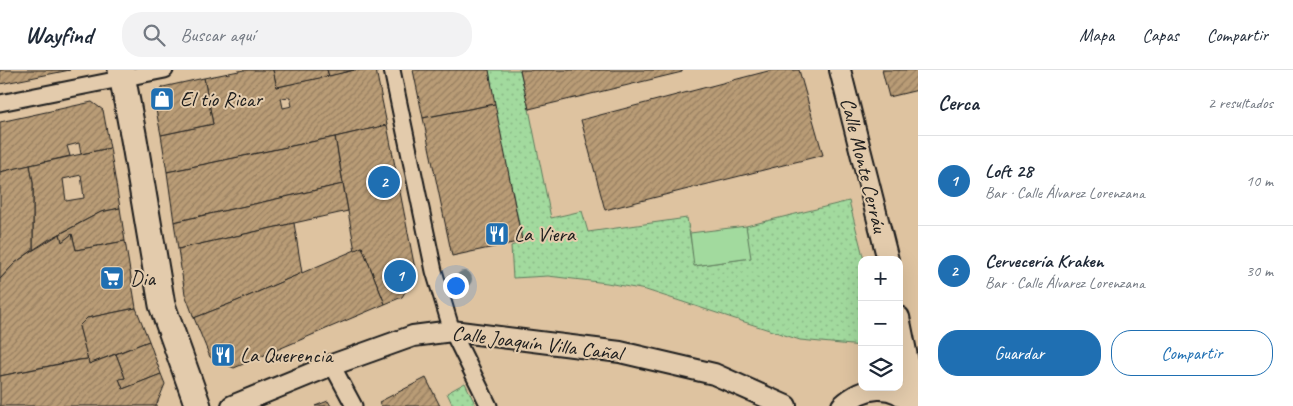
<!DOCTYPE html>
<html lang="es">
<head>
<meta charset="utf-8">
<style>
	body { margin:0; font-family:Caveat,sans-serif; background:#f2f2f3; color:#1f2937 }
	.controls { position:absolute; right:15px; bottom:15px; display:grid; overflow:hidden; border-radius:10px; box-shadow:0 5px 20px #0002 }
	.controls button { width:45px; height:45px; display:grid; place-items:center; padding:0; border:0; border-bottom:1px solid #e0e1e3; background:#fff; color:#1f2937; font:25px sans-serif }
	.you { position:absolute; left:455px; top:215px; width:18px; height:18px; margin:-12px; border:4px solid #fff; border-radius:50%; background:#1a73e8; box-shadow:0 0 0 8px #1a73e833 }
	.badge { display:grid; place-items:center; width:32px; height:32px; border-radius:50%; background:#1f6fb2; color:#fff; font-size:16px; font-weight:700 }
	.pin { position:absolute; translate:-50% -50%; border:2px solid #fff; box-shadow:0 1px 5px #0006 }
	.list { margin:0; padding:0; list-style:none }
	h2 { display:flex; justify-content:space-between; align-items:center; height:65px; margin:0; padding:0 20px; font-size:21px }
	h2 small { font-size:16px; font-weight:400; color:#747a83 }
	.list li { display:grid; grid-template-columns:32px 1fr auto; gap:15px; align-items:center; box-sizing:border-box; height:90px; padding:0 20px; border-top:1px solid #e0e1e3 }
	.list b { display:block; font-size:19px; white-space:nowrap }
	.list p { margin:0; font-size:16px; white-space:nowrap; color:#747a83 }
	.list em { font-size:16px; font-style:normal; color:#747a83 }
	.actions { display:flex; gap:10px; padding:15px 20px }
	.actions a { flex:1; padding:11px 0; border:1px solid #1f6fb2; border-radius:20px; text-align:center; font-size:18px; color:#1f6fb2 }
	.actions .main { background:#1f6fb2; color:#fff }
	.icon { flex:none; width:28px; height:28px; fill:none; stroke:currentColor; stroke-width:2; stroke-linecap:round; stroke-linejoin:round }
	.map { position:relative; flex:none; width:918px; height:336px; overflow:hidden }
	header { display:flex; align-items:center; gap:30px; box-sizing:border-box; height:70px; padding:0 25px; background:#fff; border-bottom:1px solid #e0e1e3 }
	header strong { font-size:24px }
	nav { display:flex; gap:28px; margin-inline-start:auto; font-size:18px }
	.search { width:350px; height:45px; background:#f2f2f3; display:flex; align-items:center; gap:12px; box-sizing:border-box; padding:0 18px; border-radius:20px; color:#747a83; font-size:19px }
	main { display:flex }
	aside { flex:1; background:#fff }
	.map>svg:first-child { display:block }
	.grass { fill:url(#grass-dots); stroke:#5f7b5d }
	.park { fill:#a2da9e; stroke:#5f7b5d }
	.building { fill:url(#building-hatch); stroke:#1c1c1c; fill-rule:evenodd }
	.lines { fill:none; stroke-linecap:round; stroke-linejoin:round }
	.pedestrian-casing { stroke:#1c1c1c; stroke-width:19 }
	.minor-casing { stroke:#1c1c1c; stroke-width:24 }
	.tertiary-casing { stroke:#1c1c1c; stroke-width:29 }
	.pedestrian { stroke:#e3cbac; stroke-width:15 }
	.minor { stroke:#e3cbac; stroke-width:20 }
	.tertiary { stroke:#e3cbac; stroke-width:25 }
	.tree { fill:#827c66 }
	.labels { text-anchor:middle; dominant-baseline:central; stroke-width:4; stroke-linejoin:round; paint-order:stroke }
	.poi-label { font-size:21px; fill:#1c1c1c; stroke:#e3cbac; text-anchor:start }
	.street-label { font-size:21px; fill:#1c1c1c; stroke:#e3cbac }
</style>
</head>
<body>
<header>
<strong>Wayfind</strong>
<div class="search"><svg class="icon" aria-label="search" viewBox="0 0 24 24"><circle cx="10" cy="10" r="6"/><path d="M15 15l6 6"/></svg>Buscar aquí</div>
<nav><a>Mapa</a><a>Capas</a><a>Compartir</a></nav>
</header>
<main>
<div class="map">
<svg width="918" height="336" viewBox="0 0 918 336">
	<defs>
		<pattern id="grass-dots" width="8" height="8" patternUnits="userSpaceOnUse" patternTransform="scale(1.25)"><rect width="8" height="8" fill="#a2da9e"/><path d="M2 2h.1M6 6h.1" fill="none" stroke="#8bba88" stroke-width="1.8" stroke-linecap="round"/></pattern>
		<pattern id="building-hatch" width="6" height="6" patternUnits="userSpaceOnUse" patternTransform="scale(1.25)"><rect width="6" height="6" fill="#b99c76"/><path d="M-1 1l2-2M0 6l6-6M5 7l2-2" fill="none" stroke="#967e60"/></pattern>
	</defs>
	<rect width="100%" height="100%" fill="#dec3a0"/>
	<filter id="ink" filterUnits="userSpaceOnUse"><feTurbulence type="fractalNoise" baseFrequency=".02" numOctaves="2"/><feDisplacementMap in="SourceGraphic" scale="10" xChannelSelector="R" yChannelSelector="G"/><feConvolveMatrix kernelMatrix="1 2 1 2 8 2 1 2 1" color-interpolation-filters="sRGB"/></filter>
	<g filter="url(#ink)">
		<!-- grass -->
		<g class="grass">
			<path d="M486 0H520L529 39 551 148 582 141 588 162 687 148 695 196 750 188 746 156 849 131 864 190H862V276L800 270 646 220 607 213 548 206 513 208 511 176 523 172Z"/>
			<path d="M465 313 476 336H453L447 323Z"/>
		</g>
		<!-- park -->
		<path class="park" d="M746 156 751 188 694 196 690 163Z"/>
		<!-- building -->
		<g class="building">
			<path d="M0 0H70L0 14Z"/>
			<path d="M244 0H273L277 17 354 0H376L387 55 335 67 167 102 161 65 213 54 204 8ZM290 27 292 36 283 38 281 28Z"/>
			<path d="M273 0H327L329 6 277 17Z"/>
			<path d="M327 0H354L329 6Z"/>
			<path d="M413 0H489L495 34 423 48Z"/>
			<path d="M520 0H682V2L529 39Z"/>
			<path d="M772 0H799L823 85 605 140 581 50Z"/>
			<path d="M882 0H918V20L889 27Z"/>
			<path d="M204 8 213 54 161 65 154 30 163 17Z"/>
			<path d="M92 32 103 40 110 78 81 84 79 73 67 76 70 86 0 102V52Z"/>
			<path d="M495 34 522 171 452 186 423 48Z"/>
			<path d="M387 55 416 204 402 227 385 234 362 177 355 181 335 67Z"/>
			<path d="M335 67 343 114 174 152 167 102Z"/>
			<path d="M110 78 120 138 101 142 48 170 33 180V113L30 95ZM81 105 84 128 66 131 63 109Z"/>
			<path d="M30 95 33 113V180L15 193 0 209V102Z"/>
			<path d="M343 114 348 141 178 179 174 152Z"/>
			<path d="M120 138 125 171 76 180 72 164 62 172 60 164 101 142Z"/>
			<path d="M294 153 302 203 237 231 194 248 185 224 178 179Z"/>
			<path d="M60 164 62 172 72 164 76 180 125 171 136 238 87 248 79 256 88 289 78 290 0 306V209L15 193 32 181Z"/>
			<path d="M362 177 385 234 234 298 210 287 194 248 237 231Z"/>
			<path d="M136 238 149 271 89 294 79 256 87 248Z"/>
			<path d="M149 271 161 304 123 319 119 309 125 308 116 284Z"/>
			<path d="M116 284 125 308 119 309 123 319 161 304 165 314 156 336H0V306L80 290 88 289 89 294Z"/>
			<path d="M426 308 440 336H381L379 332Z"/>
			<path d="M328 331 331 336H315Z"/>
		</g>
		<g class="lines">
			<defs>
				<g id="pedestrian">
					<path d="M392 0 434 201 452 261 489 336"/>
					<path d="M0 33 165 0"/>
					<path d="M332 295 354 336"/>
				</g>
				<g id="minor">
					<path d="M840 0 888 190"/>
					<path d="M899 247 917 336"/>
					<path d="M232 336 332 295 413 266 452 261 620 282 714 304 786 336"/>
					<path d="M842 336C863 316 893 311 913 336"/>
				</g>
				<path id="tertiary" d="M121 0 134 69 162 235 198 336"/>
			</defs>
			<!-- pedestrian casing -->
			<use href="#pedestrian" class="pedestrian-casing"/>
			<!-- minor casing -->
			<use href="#minor" class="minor-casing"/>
			<!-- tertiary casing -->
			<use href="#tertiary" class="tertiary-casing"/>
			<!-- pedestrian -->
			<use href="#pedestrian" class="pedestrian"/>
			<!-- minor -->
			<use href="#minor" class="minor"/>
			<!-- tertiary -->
			<use href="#tertiary" class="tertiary"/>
		</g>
		<!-- trees -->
		<circle class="tree" cx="464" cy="209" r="8"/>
	</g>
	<!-- icons -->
	<defs>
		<symbol id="shop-square" viewBox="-11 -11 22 22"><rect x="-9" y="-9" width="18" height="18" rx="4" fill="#1f6fb2" stroke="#e3cbac"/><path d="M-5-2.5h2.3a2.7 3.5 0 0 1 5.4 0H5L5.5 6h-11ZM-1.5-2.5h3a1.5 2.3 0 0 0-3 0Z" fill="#fff"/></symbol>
		<symbol id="restaurant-square" viewBox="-11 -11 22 22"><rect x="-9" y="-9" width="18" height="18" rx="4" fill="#1f6fb2" stroke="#e3cbac"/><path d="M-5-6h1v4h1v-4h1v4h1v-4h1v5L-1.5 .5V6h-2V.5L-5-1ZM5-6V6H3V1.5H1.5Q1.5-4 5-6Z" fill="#fff"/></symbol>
		<symbol id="supermarket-square" viewBox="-11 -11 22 22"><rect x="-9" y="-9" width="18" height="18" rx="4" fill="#1f6fb2" stroke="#e3cbac"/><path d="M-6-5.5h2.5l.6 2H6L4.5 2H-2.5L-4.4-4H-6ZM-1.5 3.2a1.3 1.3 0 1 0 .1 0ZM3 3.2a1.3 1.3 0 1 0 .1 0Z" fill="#fff"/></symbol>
	</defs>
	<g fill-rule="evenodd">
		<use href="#shop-square" x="148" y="15" width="28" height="28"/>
		<use href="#restaurant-square" x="483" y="150" width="28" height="28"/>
		<use href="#supermarket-square" x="98" y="194" width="28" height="28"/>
		<use href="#restaurant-square" x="209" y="271" width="28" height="28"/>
	</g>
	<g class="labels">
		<!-- poi labels -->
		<g class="poi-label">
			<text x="180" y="29">El tío Ricar</text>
			<text x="514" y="164">La Viera</text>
			<text x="130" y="208">Dia</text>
			<text x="240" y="285">La Querencia</text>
		</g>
		<!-- street labels -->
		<g class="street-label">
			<text transform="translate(864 95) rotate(76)">Calle Monte Cerráu</text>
			<text transform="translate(537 273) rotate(7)">Calle Joaquín Villa Cañal</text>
		</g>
	</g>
</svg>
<div class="controls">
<button>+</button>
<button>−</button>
<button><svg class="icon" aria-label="layers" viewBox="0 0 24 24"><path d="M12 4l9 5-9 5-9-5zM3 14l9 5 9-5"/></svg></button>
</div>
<div class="you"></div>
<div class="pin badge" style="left:400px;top:206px">1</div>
<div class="pin badge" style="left:384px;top:112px">2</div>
</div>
<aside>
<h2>Cerca<small>2 resultados</small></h2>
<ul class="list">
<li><span class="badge">1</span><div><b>Loft 28</b><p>Bar · Calle Álvarez Lorenzana</p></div><em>10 m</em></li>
<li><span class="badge">2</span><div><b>Cervecería Kraken</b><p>Bar · Calle Álvarez Lorenzana</p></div><em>30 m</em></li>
</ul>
<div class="actions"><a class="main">Guardar</a><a>Compartir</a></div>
</aside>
</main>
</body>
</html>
